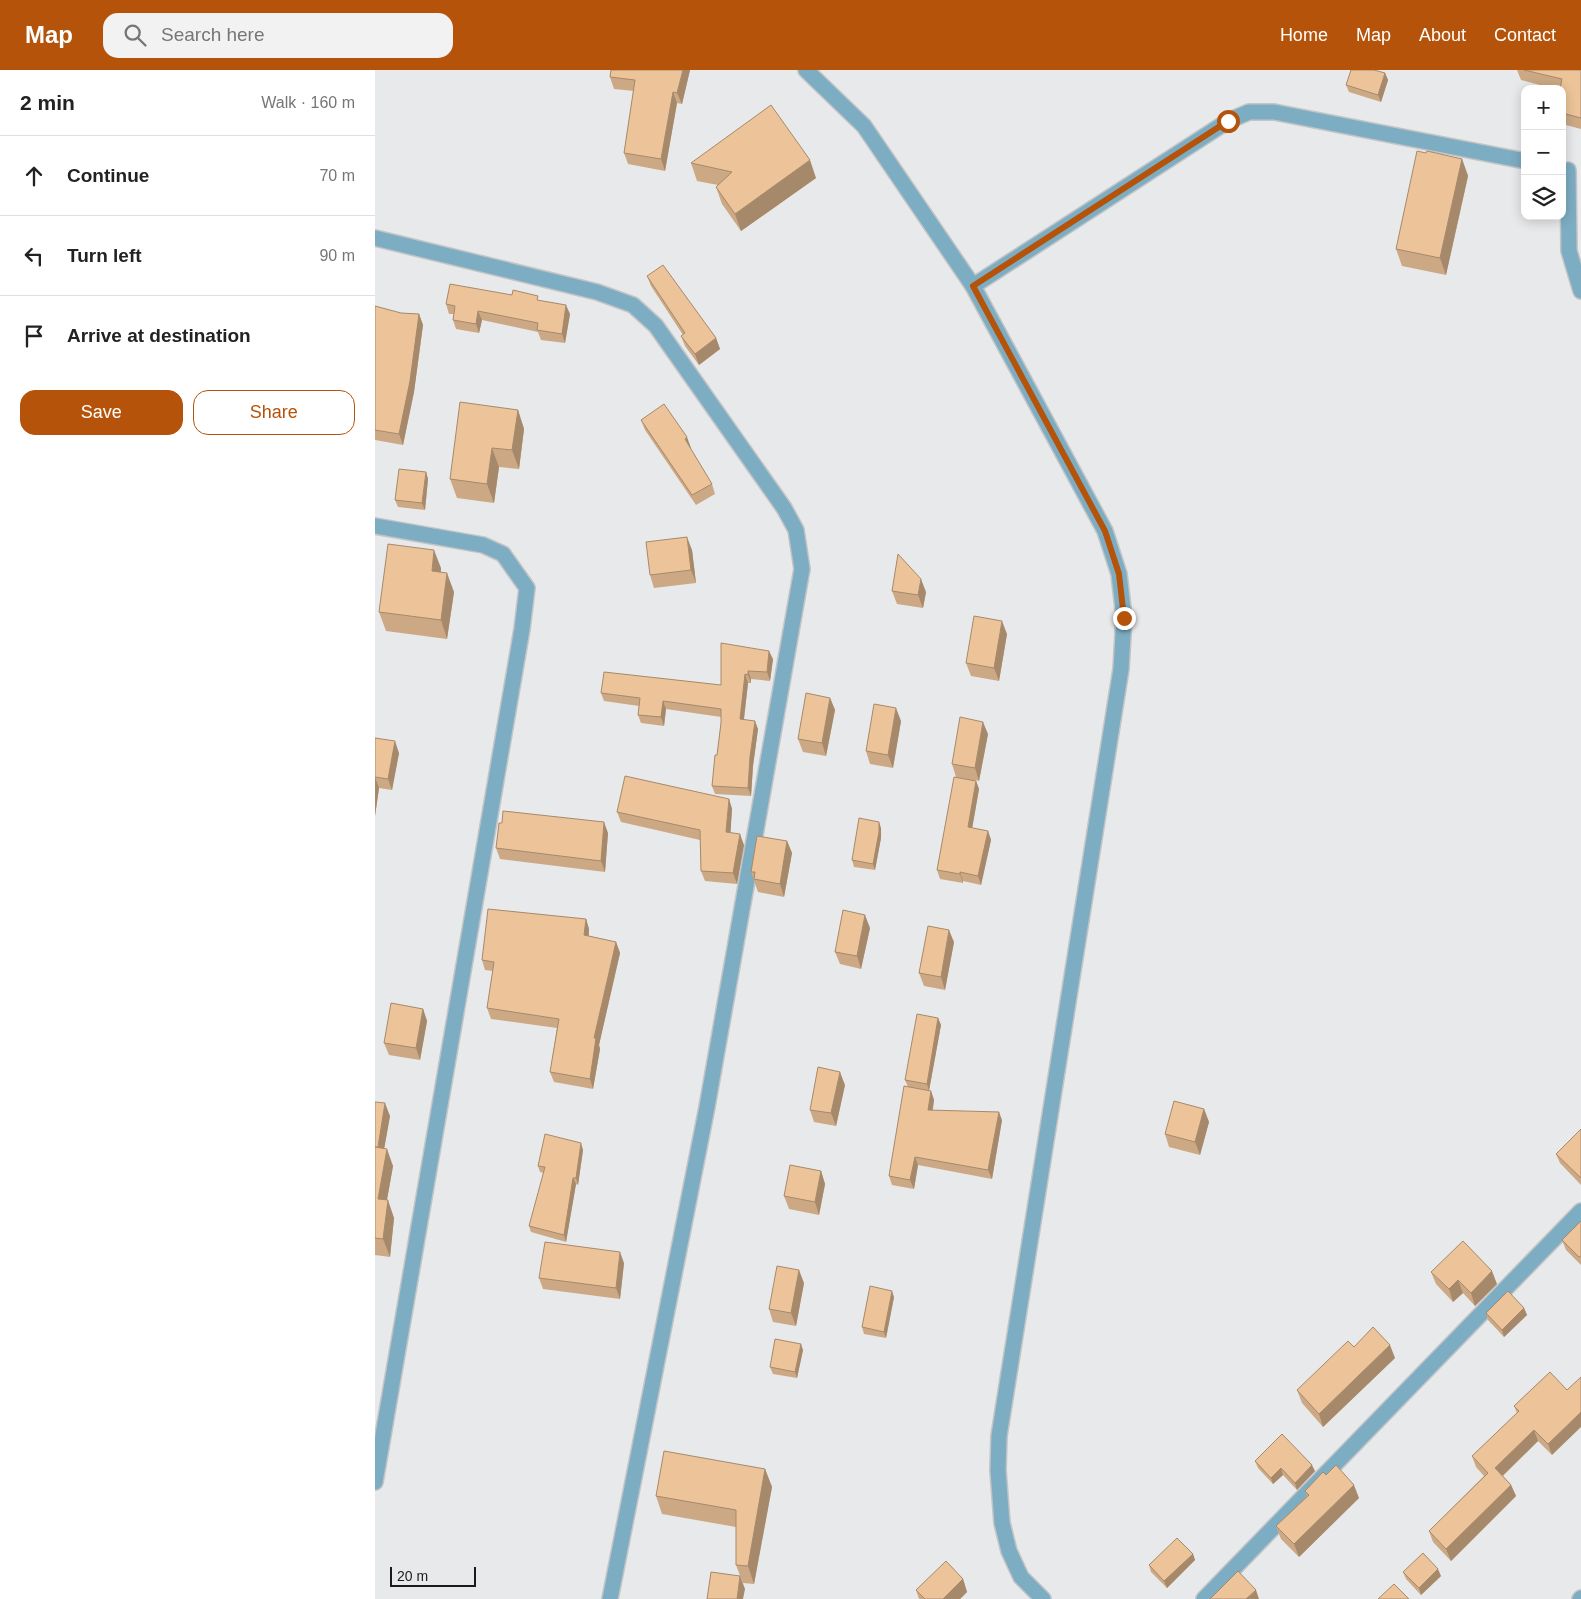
<!DOCTYPE html>
<html lang="en">
<head>
<meta charset="utf-8">
<style>
	body { margin:0; font-family:Helvetica,sans-serif; background:#f2f2f2; color:#222 }
	.controls { position:absolute; right:15px; top:15px; display:grid; overflow:hidden; border-radius:10px; box-shadow:0 2px 12px #0003 }
	.controls button { width:45px; height:45px; display:grid; place-items:center; padding:0; border:0; border-bottom:1px solid #e0e0e0; background:#fff; color:#222; font:25px sans-serif }
	.scale { position:absolute; left:15px; bottom:12px; width:86px; box-sizing:border-box; padding-left:5px; border:2px solid #1b1b1b; border-top:0; font-size:14px; line-height:18px; white-space:nowrap; color:#1b1b1b; -webkit-text-stroke:4px #e8e9eb; paint-order:stroke }
	.stop { position:absolute; width:15px; height:15px; margin:-11px; border:4px solid #b45309; border-radius:50%; background:#fff }
	.stop.end { background:#b45309; border-color:#fff; box-shadow:0 1px 5px #0008 }
	.list { margin:0; padding:0; list-style:none }
	h2 { display:flex; justify-content:space-between; align-items:center; height:65px; margin:0; padding:0 20px; font-size:21px }
	h2 small { font-size:16px; font-weight:400; color:#767676 }
	.list li { display:grid; grid-template-columns:32px 1fr auto; gap:15px; align-items:center; box-sizing:border-box; height:80px; padding:0 20px; border-top:1px solid #e0e0e0 }
	.list b { display:block; font-size:19px; white-space:nowrap }
	.list em { font-size:16px; font-style:normal; color:#767676 }
	.actions { display:flex; gap:10px; padding:15px 20px }
	.actions a { flex:1; padding:11px 0; border:1px solid #b45309; border-radius:15px; text-align:center; font-size:18px; color:#b45309 }
	.actions .main { background:#b45309; color:#fff }
	.icon { flex:none; width:28px; height:28px; fill:none; stroke:currentColor; stroke-width:2; stroke-linecap:round; stroke-linejoin:round }
	.map { position:relative; flex:none; width:1206px; height:1529px; overflow:hidden }
	header { display:flex; align-items:center; gap:30px; box-sizing:border-box; height:70px; padding:0 25px; background:#b45309; color:#fff }
	header strong { font-size:24px }
	nav { display:flex; gap:28px; margin-inline-start:auto; font-size:18px }
	.search { width:350px; height:45px; background:#f2f2f2; display:flex; align-items:center; gap:12px; box-sizing:border-box; padding:0 18px; border-radius:15px; color:#767676; font-size:19px }
	main { display:flex }
	aside { flex:1; background:#fff }
	.map>svg:first-child { display:block }
	.lines { fill:none; stroke-linecap:round; stroke-linejoin:round }
	.minor-casing { stroke:#c3c4c6; stroke-width:18 }
	.minor { stroke:#7dadc3; stroke-width:15 }
	.wall { fill:#cca984 }
	.shaded-wall { fill:#a6896b }
	.building { fill:#edc499; stroke:#a6896b }
	.route { stroke:#b45309; stroke-width:6 }
</style>
</head>
<body>
<header>
<strong>Map</strong>
<div class="search"><svg class="icon" aria-label="search" viewBox="0 0 24 24"><circle cx="10" cy="10" r="6"/><path d="M15 15l6 6"/></svg>Search here</div>
<nav><a>Home</a><a>Map</a><a>About</a><a>Contact</a></nav>
</header>
<main>
<aside>
<h2>2 min<small>Walk · 160 m</small></h2>
<ul class="list">
<li><svg class="icon" aria-label="ahead" viewBox="0 0 24 24"><path d="M12 20V5M6 11l6-6 6 6"/></svg><div><b>Continue</b></div><em>70 m</em></li>
<li><svg class="icon" aria-label="left" viewBox="0 0 24 24"><path d="M17 20v-9H6M10 6l-5 5 5 5"/></svg><div><b>Turn left</b></div><em>90 m</em></li>
<li><svg class="icon" aria-label="arrive" viewBox="0 0 24 24"><path d="M6 21V4h12l-3 4 3 4H6"/></svg><div><b>Arrive at destination</b></div></li>
</ul>
<div class="actions"><a class="main">Save</a><a>Share</a></div>
</aside>
<div class="map">
<svg width="1206" height="1529" viewBox="0 0 1206 1529">
	<rect width="100%" height="100%" fill="#e8e9eb"/>
	<g class="lines">
		<defs>
			<g id="minor">
				<path d="M431 0 489 56 598 216 730 461 744 504 749 547 746 599 624 1366 623 1400 627 1453 634 1481 646 1507 668 1529"/>
				<path d="M1193 100 1194 181 1206 221"/>
				<path d="M0 168 222 222 258 235 281 256 409 438 421 460 427 499 332 1037 235 1529"/>
				<path d="M598 216 853 51 874 42H899L1150 91"/>
				<path d="M0 456 108 475 128 484 152 518 147 559 0 1412"/>
				<path d="M829 1529 1206 1141"/>
				<path d="M1205 1529 1206 1528"/>
			</g>
		</defs>
		<!-- minor casing -->
		<use href="#minor" class="minor-casing"/>
		<!-- minor -->
		<use href="#minor" class="minor"/>
	</g>
	<!-- wall -->
	<g class="wall">
		<path d="M236 0H315L307 34 302 33 290 101 253 94 249 83 259 21 239 19 235 7Z"/>
		<path d="M1142 0H1206V59L1187 54V19H1180L1146 10Z"/>
		<path d="M1010 3 1013 10 1006 32 974 22 971 15Z"/>
		<path d="M1087 89 1093 106 1071 205 1027 196 1021 179Z"/>
		<path d="M316 93 441 108 366 161 347 134 341 117 343 115 322 111Z"/>
		<path d="M272 206 341 268 345 279 324 295 310 276 306 266 308 265 276 216Z"/>
		<path d="M165 231 195 244 190 273 166 270 163 262 107 250 104 263 81 259 78 250 79 244H74L71 234Z"/>
		<path d="M0 236 26 243 44 244 48 255 39 322 28 375 0 370Z"/>
		<path d="M143 340 149 359 144 399 124 397 119 433 82 428 75 409Z"/>
		<path d="M266 350 316 378H315L337 414 340 424 321 435 270 360Z"/>
		<path d="M51 402 53 409 50 440 23 437 20 430Z"/>
		<path d="M317 480 321 513 279 518 275 505Z"/>
		<path d="M66 498V502L79 522 72 569 11 561 4 542Z"/>
		<path d="M517 521 551 522 548 538 522 534Z"/>
		<path d="M632 564 624 611 596 606 591 593Z"/>
		<path d="M346 573 398 589 395 611 376 609V613H373L369 649 383 659 378 696 376 726 340 724 337 716 342 685 346 653V647L291 639 289 656 266 653 263 645 264 636 229 631 226 623 346 615Z"/>
		<path d="M455 628 460 640 451 686 428 682 423 669Z"/>
		<path d="M526 651 518 698 495 694 491 681Z"/>
		<path d="M613 664 604 711 600 710 601 711 604 719 597 758 613 761 616 770 606 815 588 811V813L565 809 562 800 581 707 577 694Z"/>
		<path d="M0 668 24 683 17 720 4 718 0 746Z"/>
		<path d="M354 729 357 739 355 763 369 775 362 814 330 811 326 801 325 770 246 752 242 742Z"/>
		<path d="M506 758V768L500 800 479 797 477 790Z"/>
		<path d="M233 763 230 802 125 789 121 778Z"/>
		<path d="M412 771 417 783 409 827 383 822 376 802Z"/>
		<path d="M211 849 214 859V866L241 872 245 883 224 975 225 979 218 1019 179 1012 175 1002 182 958 116 949 112 938 118 901 110 900 107 890Z"/>
		<path d="M495 858 486 899 465 894 460 882Z"/>
		<path d="M579 872 570 920 549 916 544 903Z"/>
		<path d="M48 939 52 951 45 990 14 985 9 973Z"/>
		<path d="M563 948 566 955 554 1020 556 1021 559 1030 558 1040 627 1050 617 1109 543 1095 539 1119 517 1115 514 1106 533 1017 530 1010Z"/>
		<path d="M470 1015 461 1056 439 1052 435 1040Z"/>
		<path d="M0 1032 15 1046 9 1078 18 1096 12 1130 19 1148 15 1187 0 1185Z"/>
		<path d="M829 1039 834 1052 825 1085 794 1077 790 1064Z"/>
		<path d="M1206 1059V1115L1185 1093 1181 1084Z"/>
		<path d="M208 1080 203 1115 201 1114 191 1172 156 1162 154 1156 169 1103 165 1102 163 1096Z"/>
		<path d="M446 1101 450 1114 444 1145 414 1139 409 1126Z"/>
		<path d="M1206 1151V1195L1191 1180 1187 1170Z"/>
		<path d="M249 1193 245 1229 168 1219 164 1208Z"/>
		<path d="M1056 1202 1122 1214 1100 1236 1088 1223 1078 1232 1061 1214Z"/>
		<path d="M429 1213 421 1256 398 1252 394 1239Z"/>
		<path d="M519 1227 511 1268 489 1264 487 1257Z"/>
		<path d="M1149 1238 1152 1245 1129 1267 1113 1250 1111 1243Z"/>
		<path d="M979 1277 1020 1288 948 1357 927 1333 922 1320Z"/>
		<path d="M428 1280 422 1308 398 1304 395 1297Z"/>
		<path d="M1175 1302 1177 1385 1163 1371 1128 1406 1136 1415 1141 1426 1076 1491 1058 1472 1054 1461 1109 1406 1101 1397 1097 1386 1142 1343 1139 1336Z"/>
		<path d="M880 1391 940 1401 922 1420 908 1405 898 1414 883 1398Z"/>
		<path d="M390 1399 397 1417 379 1514 368 1513 370 1519 361 1495V1457L287 1444 281 1426Z"/>
		<path d="M951 1405 984 1428 924 1487 906 1469 901 1456 932 1426 930 1421Z"/>
		<path d="M818 1484 820 1490 792 1518 776 1502 774 1495Z"/>
		<path d="M1028 1502 1066 1506 1046 1525 1031 1509Z"/>
		<path d="M588 1509 592 1522 585 1529H544L541 1520Z"/>
	</g>
	<!-- shaded-wall -->
	<g class="shaded-wall">
		<path d="M308 0H315L307 34 302 23Z"/>
		<path d="M1010 3 1013 10 1006 32 1003 25Z"/>
		<path d="M298 22 302 33 290 101 286 89Z"/>
		<path d="M1087 89 1093 106 1071 205 1065 188Z"/>
		<path d="M435 90 441 108 366 161 360 144Z"/>
		<path d="M191 235 195 244 190 273 187 264Z"/>
		<path d="M103 241 107 250 104 263 101 254Z"/>
		<path d="M44 244 48 255 39 322 28 375 24 364Z"/>
		<path d="M341 268 345 279 324 295 320 284Z"/>
		<path d="M143 340 149 359 144 399 137 380Z"/>
		<path d="M312 367 316 378 314 379 310 369Z"/>
		<path d="M117 378 124 397 119 433 112 414Z"/>
		<path d="M51 402 53 409 50 440 47 433Z"/>
		<path d="M312 467 317 480 321 513 316 500Z"/>
		<path d="M59 480 66 498 64 520 57 501Z"/>
		<path d="M72 503 79 522 72 569 66 550Z"/>
		<path d="M546 509 551 522 548 538 543 525Z"/>
		<path d="M627 551 632 564 624 611 619 598Z"/>
		<path d="M394 581 398 589 395 611 392 602Z"/>
		<path d="M373 601 376 609V613L373 605Z"/>
		<path d="M370 604 373 613 368 657 365 649Z"/>
		<path d="M455 628 460 640 451 686 447 673Z"/>
		<path d="M288 631 291 639 289 656 286 647Z"/>
		<path d="M521 638 526 651 518 698 513 685Z"/>
		<path d="M380 651 383 659 378 696 376 726 373 718 375 687Z"/>
		<path d="M608 652 613 664 604 711 600 698Z"/>
		<path d="M20 671 24 683 17 720 13 709Z"/>
		<path d="M0 707 4 718 0 746Z"/>
		<path d="M601 711 604 719 596 765 593 757Z"/>
		<path d="M354 729 357 739 355 772 351 762Z"/>
		<path d="M229 752 233 763 230 802 226 791Z"/>
		<path d="M504 752 506 758V768L500 800 498 794Z"/>
		<path d="M613 761 616 770 606 815 603 806Z"/>
		<path d="M365 764 369 775 362 814 358 803Z"/>
		<path d="M412 771 417 783 409 827 405 814Z"/>
		<path d="M585 802 588 811V813L585 804Z"/>
		<path d="M490 845 495 858 486 899 482 886Z"/>
		<path d="M211 849 214 859 213 876 209 865Z"/>
		<path d="M574 860 579 872 570 920 566 907Z"/>
		<path d="M241 872 245 883 224 975 225 979 218 1019 215 1009 219 968Z"/>
		<path d="M48 939 52 951 45 990 41 978Z"/>
		<path d="M563 948 566 955 554 1021 552 1014Z"/>
		<path d="M465 1002 470 1015 461 1056 456 1043Z"/>
		<path d="M556 1021 559 1030 556 1048 553 1040Z"/>
		<path d="M10 1033 15 1046 7 1091 3 1078Z"/>
		<path d="M829 1039 834 1052 825 1085 820 1072Z"/>
		<path d="M624 1042 627 1050 617 1109 613 1100Z"/>
		<path d="M206 1073 208 1080 203 1115 201 1108Z"/>
		<path d="M12 1079 18 1096 9 1146 3 1129Z"/>
		<path d="M540 1087 543 1095 539 1119 535 1110Z"/>
		<path d="M446 1101 450 1114 444 1145 440 1132Z"/>
		<path d="M198 1108 201 1114 191 1172 189 1165Z"/>
		<path d="M13 1130 19 1148 15 1187 8 1169Z"/>
		<path d="M245 1182 249 1193 245 1229 241 1218Z"/>
		<path d="M424 1200 429 1213 421 1256 416 1243Z"/>
		<path d="M1117 1201 1122 1214 1100 1236 1096 1223Z"/>
		<path d="M1083 1210 1088 1223 1078 1232 1074 1219Z"/>
		<path d="M517 1221 519 1227 511 1268 509 1262Z"/>
		<path d="M1149 1238 1152 1245 1129 1267 1127 1260Z"/>
		<path d="M426 1274 428 1280 422 1308 420 1302Z"/>
		<path d="M1015 1275 1020 1288 948 1357 944 1344Z"/>
		<path d="M1206 1342V1357L1177 1385 1173 1374Z"/>
		<path d="M1159 1360 1163 1371 1124 1409 1120 1398Z"/>
		<path d="M937 1395 940 1401 922 1420 920 1413Z"/>
		<path d="M906 1398 908 1405 898 1414 896 1408Z"/>
		<path d="M390 1399 397 1417 379 1514 373 1496Z"/>
		<path d="M979 1415 984 1428 924 1487 919 1474Z"/>
		<path d="M1136 1415 1141 1426 1076 1491 1071 1479Z"/>
		<path d="M818 1484 820 1490 792 1518 789 1511Z"/>
		<path d="M1063 1499 1066 1506 1046 1525 1044 1518Z"/>
		<path d="M365 1506 370 1519 368 1529H362Z"/>
		<path d="M588 1509 592 1522 585 1529H568Z"/>
		<path d="M881 1520 884 1529H871Z"/>
	</g>
	<!-- building -->
	<g class="building">
		<path d="M236 0H308L302 23 298 22 286 89 249 83 260 10 235 7Z"/>
		<path d="M976 0H999L1010 3 1003 25 971 15Z"/>
		<path d="M1149 0H1206V48L1187 43V19H1185L1187 9Z"/>
		<path d="M396 35 435 90 360 144 341 117 357 102 316 93Z"/>
		<path d="M1042 81 1051 83 1052 81 1087 89 1065 188 1021 179Z"/>
		<path d="M288 195 341 268 320 284 306 266 310 263 272 206Z"/>
		<path d="M75 214 137 225 138 220 163 226 162 230 191 235 187 264 162 260 163 253 103 241 101 254 78 250 80 236 71 234Z"/>
		<path d="M0 236 26 243 44 244 35 311 24 364 0 360Z"/>
		<path d="M85 332 143 340 137 380 117 378 112 414 75 409Z"/>
		<path d="M289 334 312 367 310 369 337 414 317 425 266 350Z"/>
		<path d="M24 399 51 402 47 433 20 430Z"/>
		<path d="M312 467 316 500 275 505 271 472Z"/>
		<path d="M13 474 59 480 57 501 72 503 66 550 4 542Z"/>
		<path d="M523 484 546 509 543 525 517 521Z"/>
		<path d="M599 546 627 551 619 598 591 593Z"/>
		<path d="M346 573 394 581 392 602 373 601V605L370 604 365 649 380 651 375 687 373 718 337 716 340 685H342L346 653V639L288 631 286 647 263 645 265 628 226 623 229 602 346 615Z"/>
		<path d="M431 623 455 628 447 673 423 669Z"/>
		<path d="M499 634 521 638 513 685 491 681Z"/>
		<path d="M585 647 608 652 600 698 577 694Z"/>
		<path d="M0 668 20 671 13 709 0 707Z"/>
		<path d="M250 706 354 729 351 762 365 764 358 803 326 801 325 760 242 742Z"/>
		<path d="M579 707 601 711 593 757 613 761 603 806 585 802V804L562 800Z"/>
		<path d="M128 741 229 752 226 791 121 778 124 753H127Z"/>
		<path d="M484 748 504 752V762L498 794 477 790Z"/>
		<path d="M382 766 412 771 405 814 379 809 380 802H376Z"/>
		<path d="M113 839 211 849 209 865 241 872 219 968H221L215 1009 175 1002 184 949 112 938 119 892 107 890Z"/>
		<path d="M468 840 490 845 482 886 460 882Z"/>
		<path d="M553 856 574 860 566 907 544 903Z"/>
		<path d="M16 933 48 939 41 978 9 973Z"/>
		<path d="M542 944 563 948 552 1014 530 1010Z"/>
		<path d="M443 997 465 1002 456 1043 435 1040Z"/>
		<path d="M529 1016 556 1021 553 1040 624 1042 613 1100 540 1087 535 1110 514 1106Z"/>
		<path d="M799 1031 829 1039 820 1072 790 1064Z"/>
		<path d="M0 1032 10 1033 3 1077H0Z"/>
		<path d="M1206 1059V1108L1181 1084Z"/>
		<path d="M170 1064 206 1073 201 1108H198L189 1165 154 1156 170 1097 163 1096Z"/>
		<path d="M0 1077 12 1079 3 1129 13 1130 8 1169 0 1168Z"/>
		<path d="M415 1095 446 1101 440 1132 409 1126Z"/>
		<path d="M1206 1151V1186L1204 1187 1187 1170Z"/>
		<path d="M1088 1171 1117 1201 1096 1223 1083 1210 1074 1219 1056 1202Z"/>
		<path d="M170 1172 245 1182 241 1218 164 1208Z"/>
		<path d="M402 1196 424 1200 416 1243 394 1239Z"/>
		<path d="M495 1216 517 1221 509 1262 487 1257Z"/>
		<path d="M1133 1221 1149 1238 1127 1260 1111 1243Z"/>
		<path d="M998 1257 1015 1275 944 1344 922 1320 973 1271 979 1277Z"/>
		<path d="M400 1269 426 1274 420 1302 395 1297Z"/>
		<path d="M1175 1302 1192 1320 1206 1307V1342L1173 1374 1159 1360 1120 1398 1136 1415 1071 1479 1054 1461 1113 1403 1097 1386 1144 1341 1139 1336Z"/>
		<path d="M907 1364 937 1395 920 1413 906 1398 896 1408 880 1391Z"/>
		<path d="M289 1381 390 1399 373 1496 361 1495V1440L281 1426Z"/>
		<path d="M961 1395 979 1415 919 1474 901 1456 934 1425 930 1421 948 1402 951 1405Z"/>
		<path d="M802 1468 818 1484 789 1511 774 1495Z"/>
		<path d="M1048 1483 1063 1499 1044 1518 1028 1502Z"/>
		<path d="M571 1491 588 1509 568 1529H550L541 1520Z"/>
		<path d="M863 1501 881 1520 871 1529H835Z"/>
		<path d="M336 1502 365 1506 362 1529H332Z"/>
		<path d="M1019 1514 1034 1529H1003Z"/>
	</g>
	<g class="lines">
		<!-- route -->
		<path class="route" d="M749 548 744 504 730 461 598 216 853 51"/>
	</g>
</svg>
<div class="controls">
<button>+</button>
<button>−</button>
<button><svg class="icon" aria-label="layers" viewBox="0 0 24 24"><path d="M12 4l9 5-9 5-9-5zM3 14l9 5 9-5"/></svg></button>
</div>
<div class="scale">20 m</div>
<div class="stop" style="left:853px;top:51px"></div>
<div class="stop end" style="left:749px;top:548px"></div>
</div>
</main>
</body>
</html>
